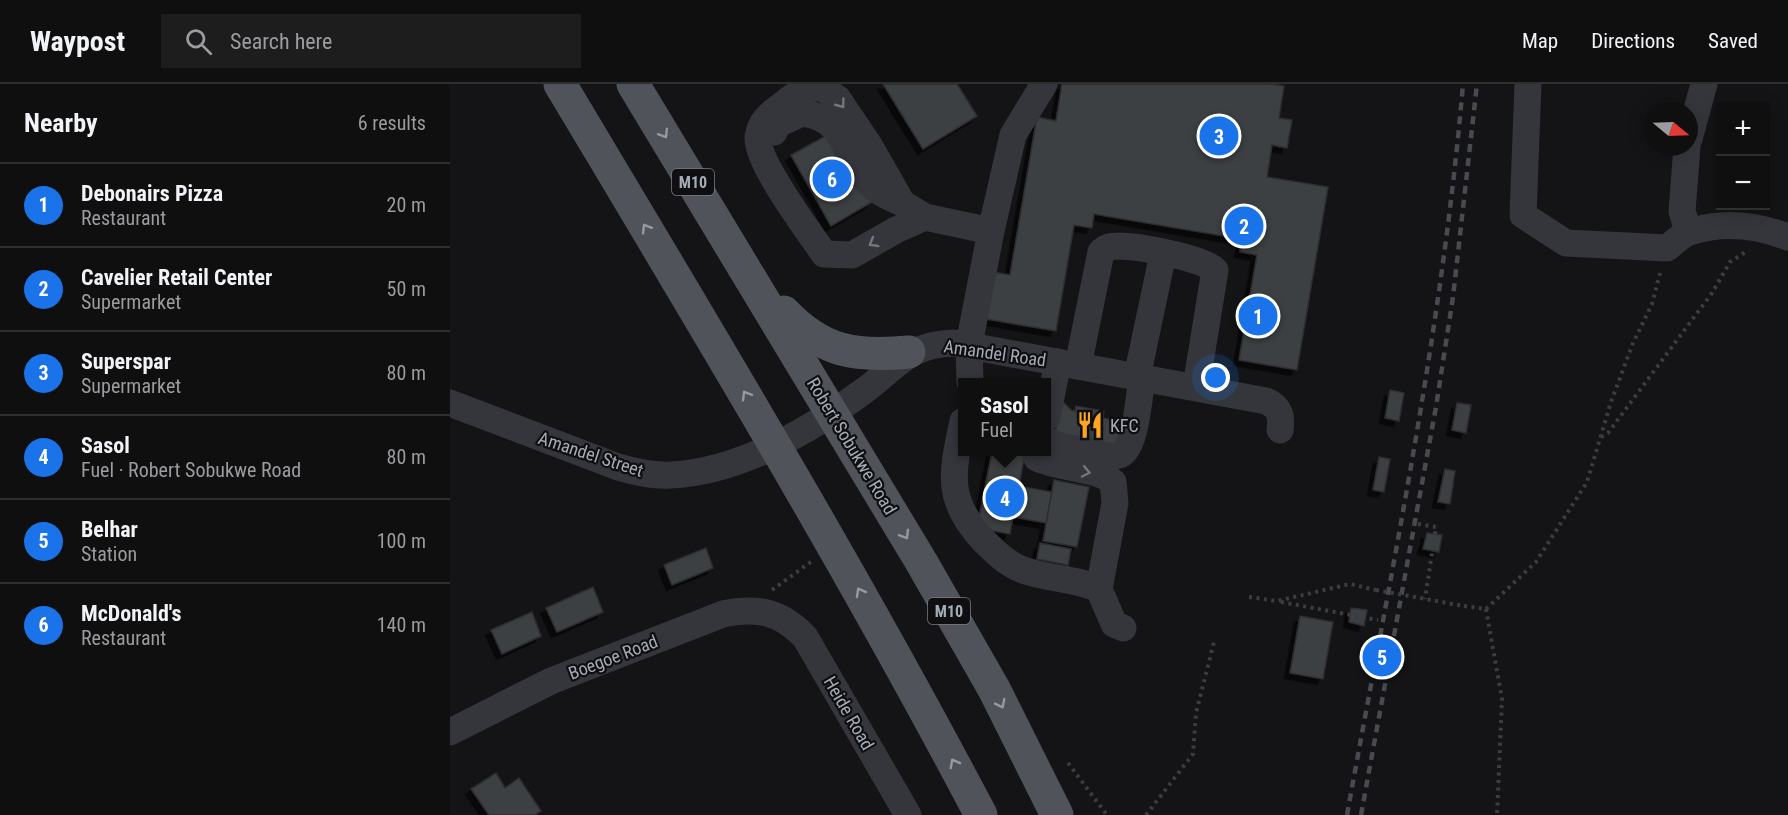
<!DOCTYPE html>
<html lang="en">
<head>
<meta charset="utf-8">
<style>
	body { margin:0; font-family:"Roboto Condensed",sans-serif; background:#1d1d1e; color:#f1f3f6 }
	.controls { position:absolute; right:18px; top:18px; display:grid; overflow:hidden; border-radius:0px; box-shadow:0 3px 15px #0003 }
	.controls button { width:54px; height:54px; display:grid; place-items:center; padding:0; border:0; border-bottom:2px solid #2f2f30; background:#0f0f10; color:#f1f3f6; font:30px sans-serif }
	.compass { position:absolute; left:1194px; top:18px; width:54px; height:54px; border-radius:50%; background:#0f0f10; box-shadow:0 3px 15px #0003; rotate:109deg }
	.you { position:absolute; left:766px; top:294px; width:21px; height:21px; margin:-15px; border:4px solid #fff; border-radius:50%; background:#1a73e8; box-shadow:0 0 0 9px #1a73e833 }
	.badge { display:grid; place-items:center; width:39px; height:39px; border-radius:50%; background:#1a73e8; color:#fff; font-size:20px; font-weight:700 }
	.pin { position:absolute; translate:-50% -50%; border:3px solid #fff; box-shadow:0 2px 6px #0006 }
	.popup { position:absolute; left:508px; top:294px; width:93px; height:78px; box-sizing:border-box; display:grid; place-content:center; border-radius:0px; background:#0f0f10; filter:drop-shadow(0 2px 4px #0005); font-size:20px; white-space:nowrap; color:#9b9c9f }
	.popup b { font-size:22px; color:#f1f3f6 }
	.popup::after { content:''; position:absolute; left:50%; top:100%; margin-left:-12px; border:12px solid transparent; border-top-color:#0f0f10 }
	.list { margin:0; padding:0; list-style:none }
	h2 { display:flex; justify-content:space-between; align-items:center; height:78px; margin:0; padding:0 24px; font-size:26px }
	h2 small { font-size:20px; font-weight:400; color:#9b9c9f }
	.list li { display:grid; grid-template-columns:39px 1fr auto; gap:18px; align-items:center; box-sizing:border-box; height:84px; padding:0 24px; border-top:2px solid #2f2f30 }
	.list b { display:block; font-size:22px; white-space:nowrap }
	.list p { margin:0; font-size:20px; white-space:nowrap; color:#9b9c9f }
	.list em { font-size:20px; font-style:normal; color:#9b9c9f }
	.icon { flex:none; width:33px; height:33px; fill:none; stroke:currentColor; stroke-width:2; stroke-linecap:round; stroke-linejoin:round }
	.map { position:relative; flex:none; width:1338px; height:731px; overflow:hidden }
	header { display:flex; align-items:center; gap:36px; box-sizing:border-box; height:84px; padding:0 30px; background:#0f0f10; border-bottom:2px solid #2f2f30 }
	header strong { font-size:28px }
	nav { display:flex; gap:33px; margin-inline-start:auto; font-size:21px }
	.search { width:420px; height:54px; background:#1d1d1e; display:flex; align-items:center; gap:15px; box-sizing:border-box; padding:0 21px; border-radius:0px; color:#9b9c9f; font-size:22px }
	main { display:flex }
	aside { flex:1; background:#0f0f10 }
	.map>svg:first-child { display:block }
	.building { fill:#3e3f43; stroke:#2e2e32; stroke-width:1.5; filter:url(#shadow) }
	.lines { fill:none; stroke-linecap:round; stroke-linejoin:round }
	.path { stroke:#3a3d42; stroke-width:4; stroke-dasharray:3 4.5; stroke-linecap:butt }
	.minor { stroke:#34363b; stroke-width:27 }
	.major { stroke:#50535a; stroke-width:33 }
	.rail { stroke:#474a50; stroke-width:4.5; stroke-dasharray:8 6; stroke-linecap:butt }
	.path-bridge { stroke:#3a3d42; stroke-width:4; stroke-dasharray:3 4.5; stroke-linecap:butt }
	.oneway { stroke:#72777f }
	.oneway2 { stroke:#939aa4 }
	.labels { text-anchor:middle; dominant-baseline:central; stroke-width:4.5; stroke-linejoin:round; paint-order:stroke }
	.shield { fill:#0f0f11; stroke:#777d85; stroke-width:1.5 }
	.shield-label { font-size:16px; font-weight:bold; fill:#a4acb7 }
	.street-label { font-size:18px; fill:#a4acb7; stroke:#0f0f11 }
	.poi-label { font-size:18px; fill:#a4acb7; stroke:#0f0f11; text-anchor:start }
</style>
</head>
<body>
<header>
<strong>Waypost</strong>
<div class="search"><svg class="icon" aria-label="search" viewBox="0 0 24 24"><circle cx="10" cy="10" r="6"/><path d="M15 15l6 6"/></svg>Search here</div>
<nav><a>Map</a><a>Directions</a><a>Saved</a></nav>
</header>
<main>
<aside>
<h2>Nearby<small>6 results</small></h2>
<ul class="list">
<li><span class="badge">1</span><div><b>Debonairs Pizza</b><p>Restaurant</p></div><em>20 m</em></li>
<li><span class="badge">2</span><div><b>Cavelier Retail Center</b><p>Supermarket</p></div><em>50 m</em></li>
<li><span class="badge">3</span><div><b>Superspar</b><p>Supermarket</p></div><em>80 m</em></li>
<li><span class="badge">4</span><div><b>Sasol</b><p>Fuel · Robert Sobukwe Road</p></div><em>80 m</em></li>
<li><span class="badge">5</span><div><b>Belhar</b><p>Station</p></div><em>100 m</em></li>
<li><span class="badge">6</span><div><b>McDonald's</b><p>Restaurant</p></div><em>140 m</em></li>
</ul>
</aside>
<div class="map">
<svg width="1338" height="731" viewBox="0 0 1338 731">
	<defs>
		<filter id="shadow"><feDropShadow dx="-5.5" dy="5.5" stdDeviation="0" flood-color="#0009"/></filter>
	</defs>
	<rect width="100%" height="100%" fill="#141416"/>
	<!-- building -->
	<g class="building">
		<path d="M433 0H507L527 32 473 65Z"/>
		<path d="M612 0H820L834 2 829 34 842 36 837 64 822 61 817 93 878 103 847 286 789 276 807 171 790 168 792 155 644 130 642 144 624 141 606 247 536 235 543 188 560 191 587 33 606 37Z"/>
		<path d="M383 48 422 118 381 142 341 71Z"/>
		<path d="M940 306 954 309 949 337 935 334Z"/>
		<path d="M613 318 621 326 625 327 626 322 654 327 653 334 675 338 671 364 603 355Z"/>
		<path d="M1007 319 1021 321 1016 349 1002 346Z"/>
		<path d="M542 368H575L569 402 602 408 596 439 563 433 560 450 527 444Z"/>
		<path d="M929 373 940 375 934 408 923 406Z"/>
		<path d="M995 385 1005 387 1000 420 988 418Z"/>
		<path d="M604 396 639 403 627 463 593 457Z"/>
		<path d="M977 449 992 451 989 468 973 465Z"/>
		<path d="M590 459 621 465 618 481 587 475Z"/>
		<path d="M256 464 263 484 222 501 214 481Z"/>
		<path d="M143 503 153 528 107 548 96 524Z"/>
		<path d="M901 524 917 526 914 542 899 538Z"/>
		<path d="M82 528 91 552 52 570 41 546Z"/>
		<path d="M850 532 883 538 873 595 840 589Z"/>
		<path d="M46 689 55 704 69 694 91 727 85 731H39L21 705Z"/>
	</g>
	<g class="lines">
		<!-- path -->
		<g class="path">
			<path d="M1151 353 1158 349 1262 209 1280 178 1297 167"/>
			<path d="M968 440 986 443 975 515"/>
			<path d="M322 506 362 477"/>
			<path d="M799 513 827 517 900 500 926 506"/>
			<path d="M831 518 928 536"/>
			<path d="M1014 522 1036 525"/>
			<path d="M1036 525 1086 478 1137 398 1161 318 1183 259 1202 220 1211 185"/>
			<path d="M1036 525 1052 615 1047 731"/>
			<path d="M618 679 657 731"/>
			<path d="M696 731 743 670 746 629 764 558"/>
		</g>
		<!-- minor -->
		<g class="minor">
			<path d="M1078 0 1073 131 1116 159 1217 164C1224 159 1232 150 1240 148 1273 137 1306 141 1338 153"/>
			<path d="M324 48 328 40 352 29C397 34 393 73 418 98 427 108 439 113 450 118"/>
			<path d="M1239 55 1254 0"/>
			<path d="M1237 63 1232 127 1238 148"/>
			<path d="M475 133 446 146 402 171 374 170C358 146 306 78 308 53 310 37 320 30 332 21 344 11 357 2 373 4L388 15 419 61 452 119 475 133 541 147"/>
			<path d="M628 282 651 168C654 165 655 164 659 163 675 158 754 174 765 186L746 303"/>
			<path d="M687 293 713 170"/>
			<path d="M520 298 519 261 541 147 563 51 594 0"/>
			<path d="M0 319 168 383C185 388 203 392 221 391 289 388 357 348 411 309 448 283 455 261 504 259L816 317C830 323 832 332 830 346"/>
			<path d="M597 333 608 278"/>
			<path d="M513 337C502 389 495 415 533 456 545 468 557 480 573 486 598 495 625 494 649 505L664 540 673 544"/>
			<path d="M597 356C608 364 624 364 637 367 646 369 660 374 669 371 686 367 689 311 692 294"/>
			<path d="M585 368 587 374C609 385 647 383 663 398L665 419 649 505"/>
			<path d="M0 648 101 597 273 530C307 523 330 527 355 553L458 731"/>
		</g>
		<!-- major -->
		<g class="major">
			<path d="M110 0C254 241 400 482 531 731"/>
			<path d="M183 0 472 479 544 605 607 731"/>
			<path d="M334 228C372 268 405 273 459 268"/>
		</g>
		<!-- rail -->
		<g class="rail">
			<path d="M897 731C941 488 992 247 1013 0"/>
			<path d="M911 731 986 323 1003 213 1027 0"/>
		</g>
		<!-- path-bridge -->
		<path class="path-bridge" d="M926 506 1014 522"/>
	</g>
	<!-- one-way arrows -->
	<defs><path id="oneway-chevron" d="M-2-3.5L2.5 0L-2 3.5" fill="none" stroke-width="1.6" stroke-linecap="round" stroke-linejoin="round" transform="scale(1.5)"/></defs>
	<g class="oneway">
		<use href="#oneway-chevron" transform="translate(391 20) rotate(53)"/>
		<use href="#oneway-chevron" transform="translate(423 159) rotate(150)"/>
		<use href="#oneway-chevron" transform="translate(636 388) rotate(12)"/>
	</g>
	<g class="oneway2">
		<use href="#oneway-chevron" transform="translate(214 50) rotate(59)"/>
		<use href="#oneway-chevron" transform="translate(196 144) rotate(-121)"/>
		<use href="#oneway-chevron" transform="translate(296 311) rotate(-121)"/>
		<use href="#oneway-chevron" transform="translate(455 451) rotate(59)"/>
		<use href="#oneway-chevron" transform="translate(410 508) rotate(-119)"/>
		<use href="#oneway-chevron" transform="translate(551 620) rotate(63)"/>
		<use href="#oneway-chevron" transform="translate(504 679) rotate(-118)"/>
	</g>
	<!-- icons -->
	<defs>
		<symbol id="restaurant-bare" viewBox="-9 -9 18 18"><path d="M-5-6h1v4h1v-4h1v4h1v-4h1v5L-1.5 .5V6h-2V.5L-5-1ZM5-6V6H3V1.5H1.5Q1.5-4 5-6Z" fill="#ffa423" stroke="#0f0f11" stroke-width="2.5" paint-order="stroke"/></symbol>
	</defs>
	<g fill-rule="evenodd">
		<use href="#restaurant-bare" x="621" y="322" width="38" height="38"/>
	</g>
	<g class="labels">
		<!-- shield labels -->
		<g class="shield">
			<rect x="222" y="85" width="42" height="26" rx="4.5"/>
			<rect x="478" y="514" width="42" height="26" rx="4.5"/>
		</g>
		<g class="shield-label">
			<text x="243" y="98">M10</text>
			<text x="499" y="527">M10</text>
		</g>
		<!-- street labels -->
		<g class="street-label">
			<text transform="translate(545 269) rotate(8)">Amandel Road</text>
			<text transform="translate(402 362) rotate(59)">Robert Sobukwe Road</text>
			<text transform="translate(141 370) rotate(18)">Amandel Street</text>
			<text transform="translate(163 573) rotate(-21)">Boegoe Road</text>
			<text transform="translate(399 629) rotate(60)">Heide Road</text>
		</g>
		<!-- poi labels -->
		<g class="poi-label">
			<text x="660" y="341">KFC</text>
		</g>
	</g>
</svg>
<div class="controls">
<button>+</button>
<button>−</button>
</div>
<svg class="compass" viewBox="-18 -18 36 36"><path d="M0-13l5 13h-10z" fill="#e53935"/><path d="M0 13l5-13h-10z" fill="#9b9c9f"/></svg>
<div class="you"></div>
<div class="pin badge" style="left:808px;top:232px">1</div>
<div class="pin badge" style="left:794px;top:142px">2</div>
<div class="pin badge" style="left:769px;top:52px">3</div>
<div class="pin badge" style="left:555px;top:414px">4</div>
<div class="popup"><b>Sasol</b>Fuel</div>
<div class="pin badge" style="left:932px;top:573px">5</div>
<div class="pin badge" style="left:382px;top:95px">6</div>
</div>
</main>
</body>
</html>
